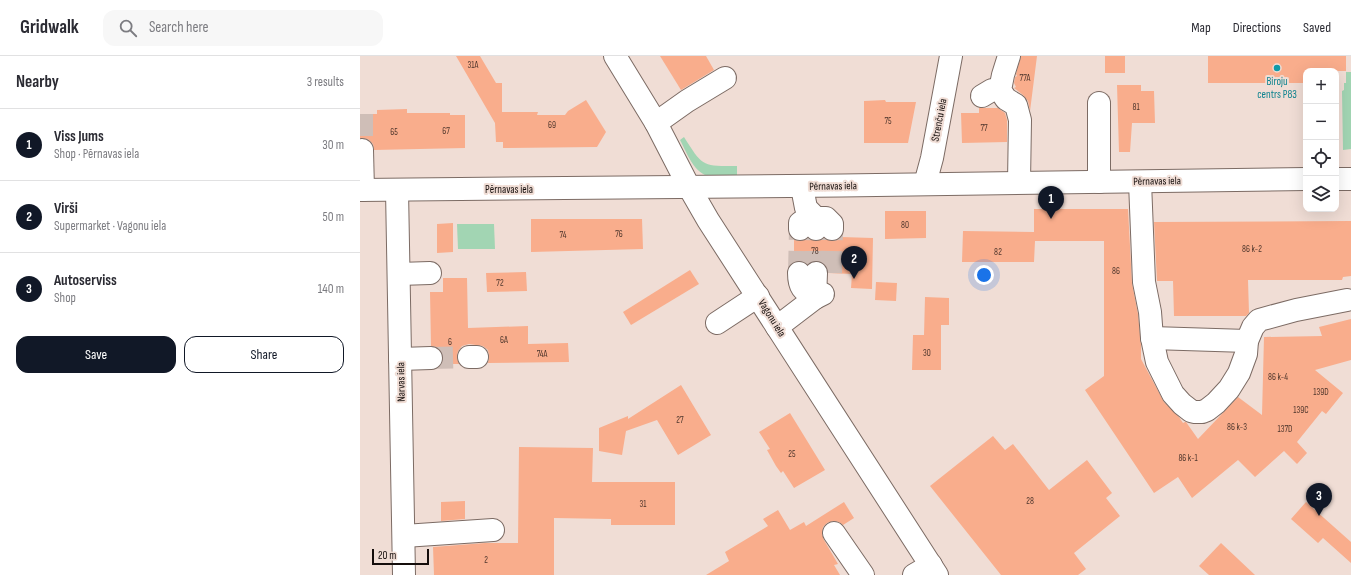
<!DOCTYPE html>
<html lang="en">
<head>
<meta charset="utf-8">
<style>
	body { margin:0; font-family:"Sofia Sans Condensed",sans-serif; background:#f7f7f7; color:#2b2b33 }
	.controls { position:absolute; right:12px; top:12px; display:grid; overflow:hidden; border-radius:8px; box-shadow:0 4px 16px #0002 }
	.controls button { width:36px; height:36px; display:grid; place-items:center; padding:0; border:0; border-bottom:1px solid #e1e1e2; background:#fff; color:#2b2b33; font:20px sans-serif }
	.scale { position:absolute; left:12px; bottom:10px; width:57px; box-sizing:border-box; padding-left:4px; border:2px solid #150e0c; border-top:0; font-size:11px; line-height:14px; white-space:nowrap; color:#150e0c; -webkit-text-stroke:3px #f0ddd5; paint-order:stroke }
	.you { position:absolute; left:624px; top:219px; width:14px; height:14px; margin:-10px; border:3px solid #fff; border-radius:50%; background:#1a73e8; box-shadow:0 0 0 6px #1a73e833 }
	.badge { display:grid; place-items:center; width:26px; height:26px; border-radius:50%; background:#111827; color:#fff; font-size:13px; font-weight:700 }
	.pin { position:absolute; translate:-50% -33px; filter:drop-shadow(0 1px 2px #0008) }
	.pin::after { content:''; position:absolute; top:21px; width:14px; height:12px; background:inherit; clip-path:polygon(0 0,100% 0,50% 100%) }
	.list { margin:0; padding:0; list-style:none }
	h2 { display:flex; justify-content:space-between; align-items:center; height:52px; margin:0; padding:0 16px; font-size:17px }
	h2 small { font-size:13px; font-weight:400; color:#7c7c81 }
	.list li { display:grid; grid-template-columns:26px 1fr auto; gap:12px; align-items:center; box-sizing:border-box; height:72px; padding:0 16px; border-top:1px solid #e1e1e2 }
	.list b { display:block; font-size:15px; white-space:nowrap }
	.list p { margin:0; font-size:13px; white-space:nowrap; color:#7c7c81 }
	.list em { font-size:13px; font-style:normal; color:#7c7c81 }
	.actions { display:flex; gap:8px; padding:12px 16px }
	.actions a { flex:1; padding:9px 0; border:1px solid #111827; border-radius:12px; text-align:center; font-size:14px; color:#111827 }
	.actions .main { background:#111827; color:#fff }
	.icon { flex:none; width:22px; height:22px; fill:none; stroke:currentColor; stroke-width:2; stroke-linecap:round; stroke-linejoin:round }
	.map { position:relative; flex:none; width:991px; height:519px; overflow:hidden }
	header { display:flex; align-items:center; gap:24px; box-sizing:border-box; height:56px; padding:0 20px; background:#fff; border-bottom:1px solid #e1e1e2 }
	header strong { font-size:19px }
	nav { display:flex; gap:22px; margin-inline-start:auto; font-size:14px }
	.search { width:280px; height:36px; background:#f7f7f7; display:flex; align-items:center; gap:10px; box-sizing:border-box; padding:0 14px; border-radius:12px; color:#7c7c81; font-size:15px }
	main { display:flex }
	aside { flex:1; background:#fff }
	.map>svg:first-child { display:block }
	.green { fill:#a2d5b3 }
	.building { fill:#f9ad8c }
	.lines { fill:none; stroke-linecap:round; stroke-linejoin:round }
	.minor-tunnel { stroke:#cfbeb7; stroke-width:22; stroke-dasharray:22 11; stroke-linecap:butt }
	.minor-casing { stroke:#7c6b64; stroke-width:24 }
	.minor { stroke:#fff; stroke-width:22 }
	.culture-dot { fill:#0f9aa8; stroke:#f0ddd5; stroke-width:1.5 }
	.labels { text-anchor:middle; dominant-baseline:central; stroke-width:4; stroke-linejoin:round; paint-order:stroke }
	.number-label { font-size:9px; fill:#4e362c }
	.culture-label { font-size:11px; fill:#0d838f; stroke:#f0ddd5 }
	.street-label { font-size:11px; fill:#150e0c; stroke:#f0ddd5 }
</style>
</head>
<body>
<header>
<strong>Gridwalk</strong>
<div class="search"><svg class="icon" aria-label="search" viewBox="0 0 24 24"><circle cx="10" cy="10" r="6"/><path d="M15 15l6 6"/></svg>Search here</div>
<nav><a>Map</a><a>Directions</a><a>Saved</a></nav>
</header>
<main>
<aside>
<h2>Nearby<small>3 results</small></h2>
<ul class="list">
<li><span class="badge">1</span><div><b>Viss Jums</b><p>Shop · Pērnavas iela</p></div><em>30 m</em></li>
<li><span class="badge">2</span><div><b>Virši</b><p>Supermarket · Vagonu iela</p></div><em>50 m</em></li>
<li><span class="badge">3</span><div><b>Autoserviss</b><p>Shop</p></div><em>140 m</em></li>
</ul>
<div class="actions"><a class="main">Save</a><a>Share</a></div>
</aside>
<div class="map">
<svg width="991" height="519" viewBox="0 0 991 519">
	<rect width="100%" height="100%" fill="#f0ddd5"/>
	<!-- green -->
	<g class="green">
		<path d="M986 16H991V93L983 94 982 35 984 34V27H986Z"/>
		<path d="M324 81C343 111 342 110 377 110V120C369 120 359 122 351 121 334 118 327 97 320 84Z"/>
		<path d="M97 168H134L135 193H98Z"/>
	</g>
	<!-- building -->
	<g class="building">
		<path d="M96 0H120L136 27H142V56H178L177 59H205L208 55 226 44 246 76 237 91 143 92V86H136L135 67Z"/>
		<path d="M300 0H346L354 14 321 34Z"/>
		<path d="M661 0H677L670 55 668 45 663 39 654 32 656 31 654 27 655 21 657 20 656 18Z"/>
		<rect x="745" y="0" width="20" height="17"/>
		<path d="M848 0H986V15H946V27H848Z"/>
		<path d="M757 29H781V35H794L795 67H772L770 96H759Z"/>
		<path d="M525 44 526 46H556L548 87H504V45Z"/>
		<path d="M619 52H638L645 57 647 64V86L602 87 601 57H619Z"/>
		<path d="M47 53V57H90V59H105V92L14 94 13 88 8 83 0 82V58H17V54Z"/>
		<path d="M674 153H768L772 227 778 258 781 289V303L804 346 819 361 823 367 825 366H826L838 383 878 341 902 359 904 281 962 280 959 271 991 263V304L955 314 983 337 966 358 962 355 937 386 947 397 937 408 924 395 895 421 878 404 832 442 818 421 794 437 725 334 744 320V185H675L674 206H602L603 175 674 176Z"/>
		<path d="M525 155H566V182L525 183Z"/>
		<path d="M171 163H282L283 193 171 196Z"/>
		<path d="M991 165V220L983 221 982 224H888L889 257 886 260H814L813 225H797L794 166Z"/>
		<path d="M93 167V196L77 197V168Z"/>
		<path d="M481 181 513 182 512 233 491 232 492 218 468 217 467 211 462 206 456 205 451 206 448 208 444 206 439 205 434 206V184L440 185 448 182 456 185 464 182 472 185 478 184Z"/>
		<path d="M330 214 339 228 271 269 263 256Z"/>
		<path d="M166 216 167 235 127 236 126 217Z"/>
		<path d="M83 222H107L108 272 168 270V288L208 287 209 306 128 307 129 301 128 294 123 290 109 288 102 290 98 295 97 301 99 308H82L83 302 82 296 77 291 71 290 70 236H83Z"/>
		<path d="M516 226 537 227 536 245 515 244Z"/>
		<path d="M565 241 589 242V269H581V314H552L553 279H564Z"/>
		<path d="M321 329 351 379 318 399 297 364 266 375 262 399 239 395V372L268 360V363Z"/>
		<path d="M430 357 465 414 434 432 423 415 421 417 416 410 407 394 410 393 399 376Z"/>
		<path d="M633 380 645 394 653 388 689 434 727 404 752 437 746 442 760 460 714 497 726 513 718 519H641L570 430Z"/>
		<path d="M159 391 233 392 232 426H315V469H251V463L194 462V519H74L73 491 125 487H158Z"/>
		<path d="M105 445V463L81 465V446Z"/>
		<path d="M484 446 494 462 483 469 479 466 473 465 467 467 463 471 462 478 464 484 478 508 474 509 480 519H346L369 505 365 496 408 470 403 463 418 454 430 474 444 466 446 470Z"/>
		<path d="M946 446 991 486V507L963 482 958 487 931 463Z"/>
		<path d="M861 487 895 519H849L839 510Z"/>
	</g>
	<g class="lines">
		<!-- minor-tunnel -->
		<g class="minor-tunnel">
			<path d="M2 58V94"/>
			<path d="M439 217 440 173"/>
			<path d="M456 217V173"/>
			<path d="M471 217 472 173"/>
			<path d="M71 302 109 301"/>
		</g>
		<defs>
			<g id="minor">
				<path d="M255 0 296 67 329 131 348 164 577 519"/>
				<path d="M649 0 643 19 640 34 646 43 656 49 660 64 659 126"/>
				<path d="M622 40 632 34H640"/>
				<path d="M739 47V126"/>
				<path d="M296 67 327 45 365 22"/>
				<path d="M2 94 3 134"/>
				<path d="M976 123H991"/>
				<path d="M780 126 784 226 790 256 792 282 797 306 813 338 822 348 831 355 835 356H842L847 354 856 347 869 333 879 317 886 298 887 285 893 271 899 264 936 254 987 244"/>
				<path d="M565 128 572 102 591 0"/>
				<path d="M442 131 446 152 456 162V173"/>
				<path d="M0 134C315 132 631 128 946 123"/>
				<path d="M37 134 44 519"/>
				<path d="M440 173V167L447 162H466L472 168V173"/>
				<path d="M439 217C439 232 443 234 455 242L463 238"/>
				<path d="M39 218 70 217"/>
				<path d="M357 267 398 240"/>
				<path d="M417 271 455 242 456 217"/>
				<path d="M792 282 887 285"/>
				<path d="M109 301H117"/>
				<path d="M40 303 71 302"/>
				<path d="M474 477 503 519"/>
				<path d="M44 480 133 474"/>
				<path d="M554 519 571 509"/>
			</g>
		</defs>
		<!-- minor casing -->
		<use href="#minor" class="minor-casing"/>
		<!-- minor -->
		<use href="#minor" class="minor"/>
	</g>
	<!-- markers -->
	<circle class="culture-dot" cx="917" cy="12" r="4"/>
	<g class="labels">
		<!-- number labels -->
		<g class="number-label">
			<text x="113" y="9">31A</text>
			<text x="665" y="22">77A</text>
			<text x="776" y="51">81</text>
			<text x="528" y="65">75</text>
			<text x="192" y="69">69</text>
			<text x="624" y="72">77</text>
			<text x="86" y="75">67</text>
			<text x="34" y="76">65</text>
			<text x="545" y="169">80</text>
			<text x="259" y="178">76</text>
			<text x="203" y="179">74</text>
			<text x="892" y="193">86 k-2</text>
			<text x="455" y="195">78</text>
			<text x="638" y="196">82</text>
			<text x="756" y="215">86</text>
			<text x="140" y="227">72</text>
			<text x="144" y="284">6A</text>
			<text x="90" y="286">6</text>
			<text x="567" y="297">30</text>
			<text x="182" y="298">74A</text>
			<text x="918" y="321">86 k-4</text>
			<text x="961" y="336">139D</text>
			<text x="941" y="354">139C</text>
			<text x="320" y="364">27</text>
			<text x="877" y="371">86 k-3</text>
			<text x="925" y="373">137D</text>
			<text x="432" y="398">25</text>
			<text x="828" y="402">86 k-1</text>
			<text x="670" y="445">28</text>
			<text x="283" y="448">31</text>
			<text x="126" y="504">2</text>
		</g>
		<!-- culture labels -->
		<g class="culture-label">
			<text x="917" y="25">Biroju<tspan x="917" dy="13">centrs P83</tspan></text>
		</g>
		<!-- street labels -->
		<g class="street-label">
			<text transform="translate(579 64) rotate(-79)">Strenču iela</text>
			<text transform="translate(797 125) rotate(-1)">Pērnavas iela</text>
			<text transform="translate(473 130) rotate(-1)">Pērnavas iela</text>
			<text x="149" y="133">Pērnavas iela</text>
			<text transform="translate(412 262) rotate(58)">Vagonu iela</text>
			<text transform="translate(41 326) rotate(-91)">Narvas iela</text>
		</g>
	</g>
</svg>
<div class="controls">
<button>+</button>
<button>−</button>
<button><svg class="icon" aria-label="locate" viewBox="0 0 24 24"><circle cx="12" cy="12" r="6"/><path d="M12 2v4M12 18v4M2 12h4M18 12h4"/></svg></button>
<button><svg class="icon" aria-label="layers" viewBox="0 0 24 24"><path d="M12 4l9 5-9 5-9-5zM3 14l9 5 9-5"/></svg></button>
</div>
<div class="scale">20 m</div>
<div class="you"></div>
<div class="pin badge" style="left:691px;top:163px">1</div>
<div class="pin badge" style="left:494px;top:223px">2</div>
<div class="pin badge" style="left:959px;top:460px">3</div>
</div>
</main>
</body>
</html>
